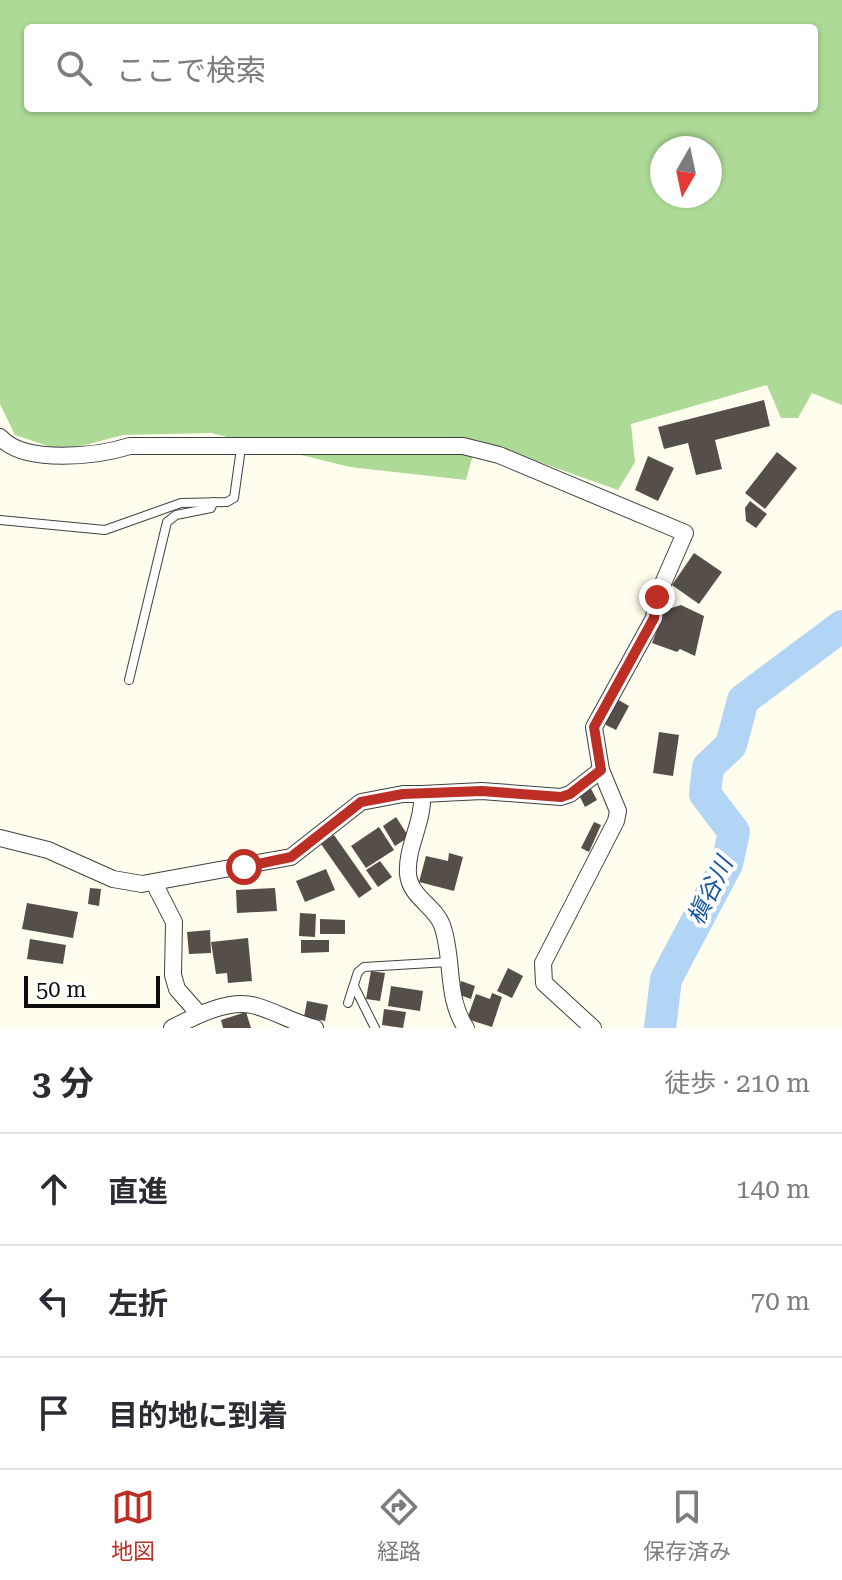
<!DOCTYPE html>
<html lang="ja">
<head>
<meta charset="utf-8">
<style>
	body { margin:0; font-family:"Roboto Serif","Noto Sans JP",serif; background:#f2f2f3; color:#2b2b33 }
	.compass { position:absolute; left:650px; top:136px; width:72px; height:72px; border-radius:50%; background:#fff; box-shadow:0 2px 6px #0004; rotate:189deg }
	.scale { position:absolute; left:24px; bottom:20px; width:136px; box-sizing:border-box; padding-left:8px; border:4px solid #0d0d0d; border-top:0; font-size:22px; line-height:28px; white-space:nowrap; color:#0d0d0d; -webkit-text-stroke:6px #fff; paint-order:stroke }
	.stop { position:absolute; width:24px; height:24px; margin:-18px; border:6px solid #bd2e25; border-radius:50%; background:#fff }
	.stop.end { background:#bd2e25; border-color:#fff; box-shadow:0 2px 8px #0008 }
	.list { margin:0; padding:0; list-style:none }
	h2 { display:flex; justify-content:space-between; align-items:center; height:104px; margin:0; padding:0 32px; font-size:34px }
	h2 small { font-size:26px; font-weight:400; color:#7c7c81 }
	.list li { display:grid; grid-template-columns:52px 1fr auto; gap:24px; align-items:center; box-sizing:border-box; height:112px; padding:0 32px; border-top:2px solid #e1e1e2 }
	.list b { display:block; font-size:30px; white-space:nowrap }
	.list em { font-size:26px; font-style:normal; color:#7c7c81 }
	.icon { flex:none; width:44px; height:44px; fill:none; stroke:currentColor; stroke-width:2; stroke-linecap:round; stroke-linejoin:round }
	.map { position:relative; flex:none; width:842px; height:1028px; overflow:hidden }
	.search { position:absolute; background:#fff; box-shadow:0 2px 6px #0004; left:24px; right:24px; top:24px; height:88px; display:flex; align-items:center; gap:20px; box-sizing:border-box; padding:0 28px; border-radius:8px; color:#7c7c81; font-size:30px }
	.sheet { height:440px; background:#fff }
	nav { display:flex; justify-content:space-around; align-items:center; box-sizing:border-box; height:112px; border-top:2px solid #e1e1e2; background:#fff; font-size:22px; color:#7c7c81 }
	nav a { display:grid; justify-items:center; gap:4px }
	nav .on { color:#bd2e25 }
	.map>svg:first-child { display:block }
	.forest { fill:#adda96; fill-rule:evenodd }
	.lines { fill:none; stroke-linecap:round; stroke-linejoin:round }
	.river { stroke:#b2d5f6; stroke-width:32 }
	.building { fill:#564f49 }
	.lane-casing { stroke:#404040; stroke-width:10 }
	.street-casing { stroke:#404040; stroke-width:18 }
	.lane { stroke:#fff; stroke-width:8 }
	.street { stroke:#fff; stroke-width:16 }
	.route { stroke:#bd2e25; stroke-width:10 }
	.labels { text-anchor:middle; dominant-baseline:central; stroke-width:8; stroke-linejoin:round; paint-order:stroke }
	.water-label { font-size:24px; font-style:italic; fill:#16559f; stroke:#fff }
</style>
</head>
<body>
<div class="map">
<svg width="842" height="1028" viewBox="0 0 842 1028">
	<rect width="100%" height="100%" fill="#fffded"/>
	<!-- forest -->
	<path class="forest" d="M0 0H842V405L812 393 798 418H781L767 385 631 424 635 462 618 490 477 440 466 480 350 467 211 433 123 435 63 451 15 435 0 404ZM28 28H814V108H28ZM662 148H710V196H662Z"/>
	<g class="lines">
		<!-- river -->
		<path class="river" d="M660 1028 666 979 727 864 734 832 705 794 708 767 731 745 743 700 842 626"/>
	</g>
	<!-- building -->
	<g class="building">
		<path d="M764 400 770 426 715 440 722 469 696 475 688 443 664 449 658 427Z"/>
		<path d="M777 452 797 468 765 509 745 493Z"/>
		<path d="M648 456 674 468 658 501 635 490Z"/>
		<path d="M750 501 767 514 756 528 746 521 745 508Z"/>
		<path d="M694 553 722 572 699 604 672 585Z"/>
		<path d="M681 605 704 616 695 656 680 649 677 652 652 643 665 610Z"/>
		<path d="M615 698 629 706 616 730 606 725V716Z"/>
		<path d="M659 732 679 735 673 776 653 773Z"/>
		<path d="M590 787 597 800 585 807 578 793Z"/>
		<path d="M396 817 409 837 395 846 383 826Z"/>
		<path d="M594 822 601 825 589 852 581 848Z"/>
		<path d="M379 827 394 850 366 868 351 846Z"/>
		<path d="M334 835 372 889 359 898 321 844Z"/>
		<path d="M449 853 463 857 454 891 419 882 426 856 448 861Z"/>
		<path d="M380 861 392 877 378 887 366 870Z"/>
		<path d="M326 869 335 890 305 902 296 881Z"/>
		<path d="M90 888 101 889 99 906 88 904Z"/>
		<path d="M275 888 277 911 237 913 236 890Z"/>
		<path d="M27 903 78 912 73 938 22 929Z"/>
		<path d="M300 913 316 914 315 937 299 936Z"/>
		<path d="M320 919 345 920V934H320Z"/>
		<path d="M210 930 211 953 189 954 187 932Z"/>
		<path d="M248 938 252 981 228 983 227 973 216 974 211 942Z"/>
		<path d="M30 939 66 945 63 964 27 959Z"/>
		<path d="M301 940H329V952L301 953Z"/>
		<path d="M508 968 523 976 512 998 497 991Z"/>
		<path d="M371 971 385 973 380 1001 366 999Z"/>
		<path d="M461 981 475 986 471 999 457 994Z"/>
		<path d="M391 986 423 991 420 1011 388 1006Z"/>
		<path d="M492 993 502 997 492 1027 467 1019 476 994 490 999Z"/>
		<path d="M307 1001 328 1005 325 1021 304 1017Z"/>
		<path d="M384 1009 406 1012 403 1028 382 1025Z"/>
		<path d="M246 1012 251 1028H223L221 1020Z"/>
	</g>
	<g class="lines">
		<defs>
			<g id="lane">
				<path d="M0 520 105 530 181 503 227 502 234 498 241 448"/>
				<path d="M129 680 167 522 176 515 211 508 213 502"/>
				<path d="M354 986 375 1028"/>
				<path d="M348 1003 358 972 364 967 448 962"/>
			</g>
			<g id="street">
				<path d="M0 437C25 465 98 456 130 446H463L499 455 685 533 657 597 654 618 594 727 601 770 618 811 616 821 543 963 544 983 593 1028"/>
				<path d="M422 794 482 791 561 797 570 794 601 770"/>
				<path d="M0 838 48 850 113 879 142 884 291 857 361 802 403 794H422C424 822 406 847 408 874 410 897 435 906 442 925 454 958 445 997 466 1028"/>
				<path d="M154 883 174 922 173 975 177 989 199 1014"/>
				<path d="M172 1028C195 1016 230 998 256 1006 277 1012 294 1023 315 1028"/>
			</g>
		</defs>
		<!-- lane casing -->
		<use href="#lane" class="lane-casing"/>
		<!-- street casing -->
		<use href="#street" class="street-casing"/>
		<!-- lane -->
		<use href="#lane" class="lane"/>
		<!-- street -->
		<use href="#street" class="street"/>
	</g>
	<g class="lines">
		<!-- route -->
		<path class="route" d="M244 867 291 857 361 802 403 794 482 791 561 797 570 794 601 770 594 727 654 618 657 597"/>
	</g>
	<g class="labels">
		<!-- water labels -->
		<g class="water-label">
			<text transform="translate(710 891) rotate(-64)">槇谷川</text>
		</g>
	</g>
</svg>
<svg class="compass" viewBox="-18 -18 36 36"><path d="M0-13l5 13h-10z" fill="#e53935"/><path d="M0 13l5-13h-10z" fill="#7c7c81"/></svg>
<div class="scale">50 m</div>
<div class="stop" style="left:244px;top:867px"></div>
<div class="stop end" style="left:657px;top:597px"></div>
<div class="search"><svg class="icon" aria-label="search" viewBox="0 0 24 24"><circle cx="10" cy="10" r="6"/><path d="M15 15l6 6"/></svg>ここで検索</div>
</div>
<section class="sheet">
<h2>3 分<small>徒歩 · 210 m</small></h2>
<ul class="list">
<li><svg class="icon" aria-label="ahead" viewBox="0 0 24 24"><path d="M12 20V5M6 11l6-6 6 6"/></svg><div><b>直進</b></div><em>140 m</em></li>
<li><svg class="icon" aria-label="left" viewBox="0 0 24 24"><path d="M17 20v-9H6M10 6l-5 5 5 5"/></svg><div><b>左折</b></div><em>70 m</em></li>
<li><svg class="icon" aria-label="arrive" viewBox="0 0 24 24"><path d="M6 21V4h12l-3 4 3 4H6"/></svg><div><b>目的地に到着</b></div></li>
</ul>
</section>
<nav>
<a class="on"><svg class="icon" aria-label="map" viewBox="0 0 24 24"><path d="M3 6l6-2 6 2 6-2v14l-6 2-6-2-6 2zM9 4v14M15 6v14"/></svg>地図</a>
<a><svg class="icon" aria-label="directions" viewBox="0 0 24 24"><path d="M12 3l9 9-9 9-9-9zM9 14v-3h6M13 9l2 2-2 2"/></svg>経路</a>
<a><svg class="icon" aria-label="saved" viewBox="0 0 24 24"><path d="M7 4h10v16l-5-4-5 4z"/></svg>保存済み</a>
</nav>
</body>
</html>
